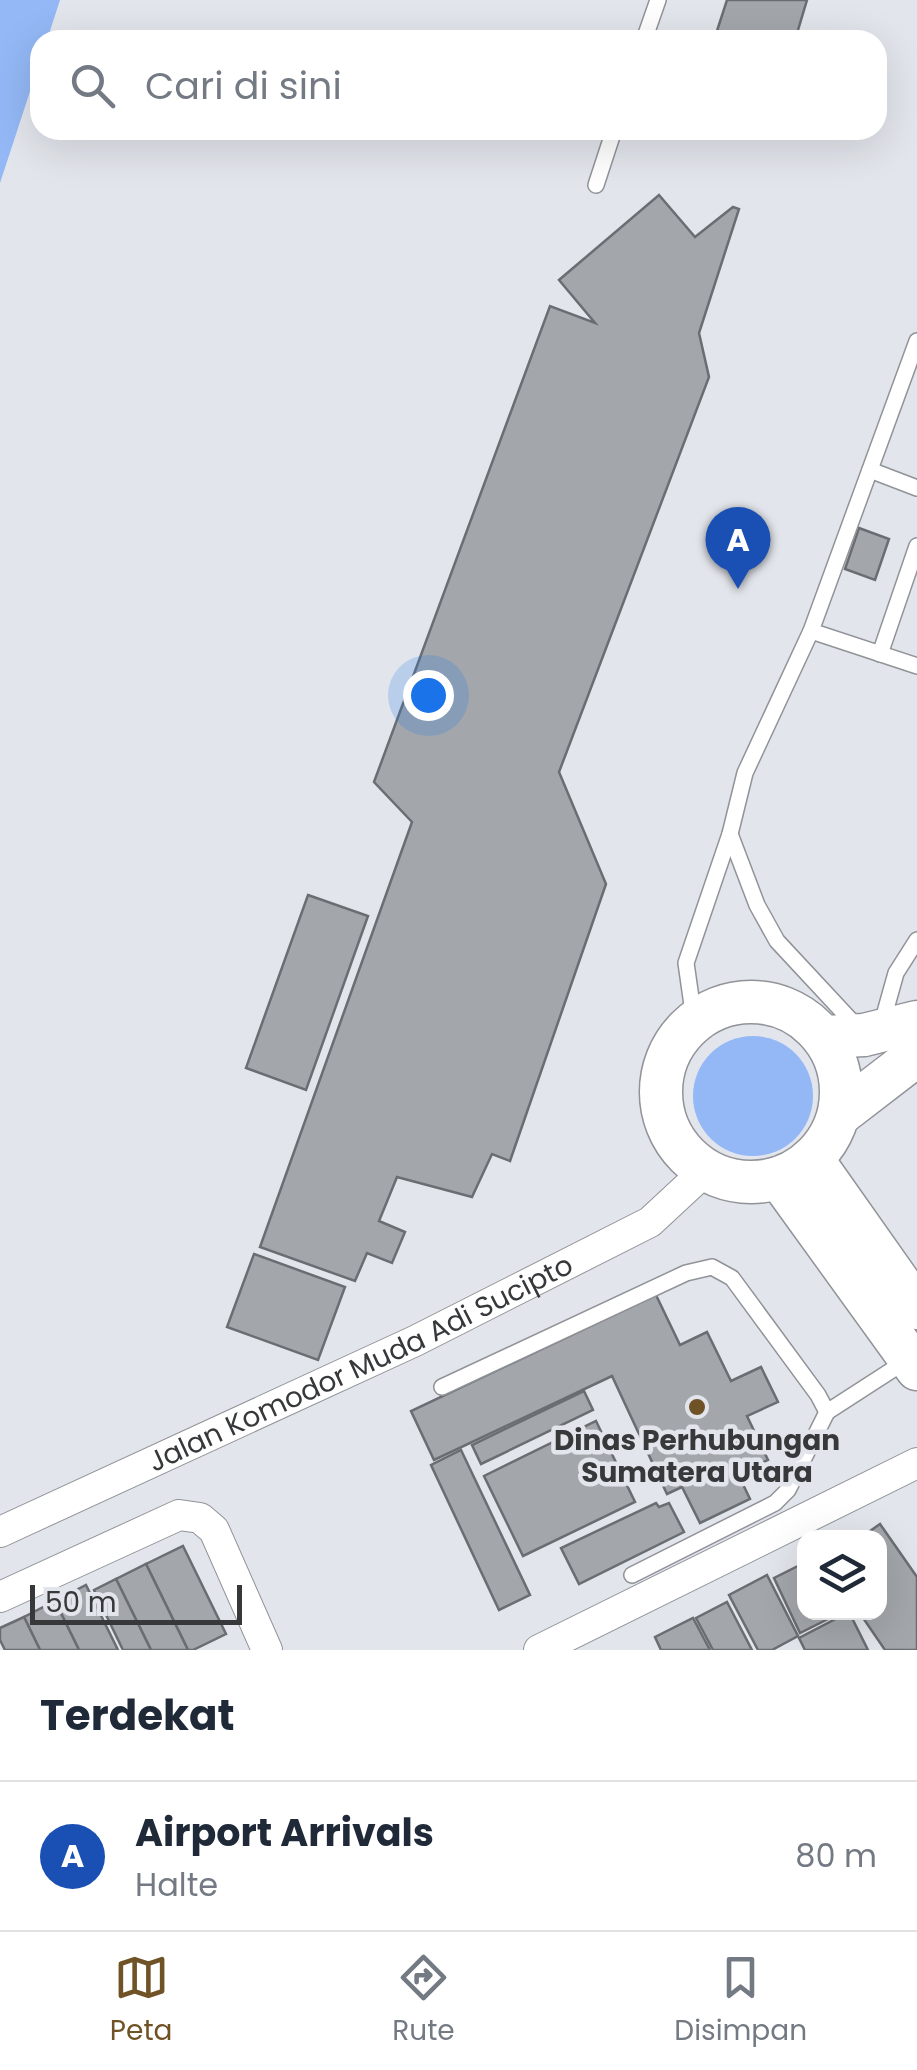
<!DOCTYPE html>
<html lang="id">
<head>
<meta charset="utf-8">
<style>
	body { margin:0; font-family:Poppins,sans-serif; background:#f6f6f7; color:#1f2937 }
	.controls { position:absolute; right:30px; bottom:30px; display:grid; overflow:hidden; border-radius:20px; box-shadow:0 10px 40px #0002 }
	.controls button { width:90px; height:90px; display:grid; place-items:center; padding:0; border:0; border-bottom:2px solid #e0e1e3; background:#fff; color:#1f2937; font:50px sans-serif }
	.scale { position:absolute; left:30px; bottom:25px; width:212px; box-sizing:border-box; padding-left:10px; border:5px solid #36383a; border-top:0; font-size:28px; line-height:35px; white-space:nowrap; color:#36383a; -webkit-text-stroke:8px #e2e5eb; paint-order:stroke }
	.you { position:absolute; left:428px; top:695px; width:35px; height:35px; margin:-25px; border:8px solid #fff; border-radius:50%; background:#1a73e8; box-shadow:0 0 0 15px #1a73e833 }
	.badge { display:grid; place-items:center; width:65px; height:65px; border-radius:50%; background:#6f5226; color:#fff; font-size:32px; font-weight:700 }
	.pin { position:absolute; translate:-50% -82px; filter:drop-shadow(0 2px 5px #0008) }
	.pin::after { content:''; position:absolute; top:52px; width:35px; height:30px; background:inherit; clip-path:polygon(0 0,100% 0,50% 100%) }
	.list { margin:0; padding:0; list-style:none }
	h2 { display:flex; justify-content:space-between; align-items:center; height:130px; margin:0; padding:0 40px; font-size:42px }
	h2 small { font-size:32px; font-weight:400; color:#747a83 }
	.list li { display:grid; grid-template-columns:65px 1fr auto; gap:30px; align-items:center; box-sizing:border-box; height:150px; padding:0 40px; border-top:2px solid #e0e1e3 }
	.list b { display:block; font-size:38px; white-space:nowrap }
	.list p { margin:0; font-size:32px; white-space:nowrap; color:#747a83 }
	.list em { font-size:32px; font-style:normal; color:#747a83 }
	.icon { flex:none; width:55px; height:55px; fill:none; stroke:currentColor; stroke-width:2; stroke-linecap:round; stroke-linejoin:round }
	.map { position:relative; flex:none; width:917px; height:1650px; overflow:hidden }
	.search { position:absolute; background:#fff; box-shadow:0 10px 40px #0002; left:30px; right:30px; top:30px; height:110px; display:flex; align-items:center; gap:25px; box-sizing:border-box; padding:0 35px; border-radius:30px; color:#747a83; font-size:38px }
	.sheet { height:280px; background:#fff }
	nav { display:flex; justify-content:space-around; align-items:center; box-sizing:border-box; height:140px; border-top:2px solid #e0e1e3; background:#fff; font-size:28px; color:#747a83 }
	nav a { display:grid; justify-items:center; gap:5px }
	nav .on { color:#6f5226 }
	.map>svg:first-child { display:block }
	.green { fill:#93b8f5 }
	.building { fill:#a3a7ac; stroke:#6a6d72; stroke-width:2.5 }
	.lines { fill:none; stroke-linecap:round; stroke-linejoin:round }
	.lane-casing { stroke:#909398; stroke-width:18 }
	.street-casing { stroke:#909398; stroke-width:32 }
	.secondary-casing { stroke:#909398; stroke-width:45 }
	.lane { stroke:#fff; stroke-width:15 }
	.street { stroke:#fff; stroke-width:30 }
	.secondary { stroke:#fff; stroke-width:42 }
	.poi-dot { fill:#6f5226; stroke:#e2e5eb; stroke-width:4 }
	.labels { text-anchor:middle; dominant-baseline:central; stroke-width:9; stroke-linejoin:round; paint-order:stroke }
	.street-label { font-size:28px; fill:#36383a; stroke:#e2e5eb }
	.poi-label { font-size:28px; font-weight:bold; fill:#36383a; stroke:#e2e5eb }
</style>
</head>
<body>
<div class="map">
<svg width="917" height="1650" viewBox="0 0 917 1650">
	<rect width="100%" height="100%" fill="#e2e5eb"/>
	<!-- green -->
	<g class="green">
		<path d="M0 0H60L47 40H40V61L0 183Z"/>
		<circle cx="753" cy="1096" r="60"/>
	</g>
	<!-- building -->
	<g class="building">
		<path d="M727 0H807L795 40H714Z"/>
		<path d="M659 195 695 237 733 207 739 209 699 333 709 377 559 772 606 884 510 1161 492 1154 472 1197 397 1177 379 1221 405 1232 392 1263 367 1253 355 1281 260 1247 412 822 374 782 550 306 595 323 559 280Z"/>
		<path d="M859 528 889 539 875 580 845 569Z"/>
		<path d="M308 895 368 916 306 1090 246 1068Z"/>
		<path d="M254 1254 345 1287 318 1360 227 1327Z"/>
		<path d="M656 1295 680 1345 707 1332 731 1381 761 1367 778 1402 747 1416 768 1460 738 1474 750 1499 700 1523 682 1487 667 1494 612 1376 434 1460 411 1411Z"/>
		<path d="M584 1391 593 1410 481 1464 472 1445Z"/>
		<path d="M596 1421 635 1502 523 1556 484 1476Z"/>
		<path d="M461 1450 530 1595 499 1610 431 1465Z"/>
		<path d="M656 1503 659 1507 669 1503 684 1532 579 1584 561 1548Z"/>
		<path d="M880 1524 917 1577V1650H885L859 1612H880V1538H860Z"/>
		<path d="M183 1546 226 1634 193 1650H188L146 1564Z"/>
		<path d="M804 1563V1612H842L800 1633 774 1578Z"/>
		<path d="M146 1564 188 1650H151L116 1579Z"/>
		<path d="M767 1575 798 1636 772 1650H758L729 1595Z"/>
		<path d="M116 1579 151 1650H123L94 1590Z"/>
		<path d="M86 1585 118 1650H79L55 1601Z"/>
		<path d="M55 1601 79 1650H40L24 1617Z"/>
		<path d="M727 1602 752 1650H713L696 1618Z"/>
		<path d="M849 1612 868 1650H805L799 1638Z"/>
		<path d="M24 1617 40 1650H5L0 1640V1628Z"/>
		<path d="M693 1618 710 1650H661L655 1637Z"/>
	</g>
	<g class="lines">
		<defs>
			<g id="lane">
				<path d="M644 40 658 0"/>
				<path d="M596 185 614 130"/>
				<path d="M870 470 917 488"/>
				<path d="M811 631 917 666"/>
				<path d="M880 654 917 546"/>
				<path d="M730 834 757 905 777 941 858 1028"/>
				<path d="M694 1019 686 963 730 834 745 773 811 631 917 341"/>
				<path d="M882 1023 896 973 917 940"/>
				<path d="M442 1387 686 1273 712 1267 732 1278 818 1395 827 1412 909 1359"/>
				<path d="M632 1575 775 1503 788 1490 827 1412"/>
			</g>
			<g id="street">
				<path id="s1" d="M0 1532 415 1341 650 1222 706 1170"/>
				<path d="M0 1597 179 1515 200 1518 214 1530 267 1650"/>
				<path d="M539 1650 917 1463"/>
			</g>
			<g id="secondary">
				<circle cx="751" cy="1092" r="90"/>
				<path d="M825 1037 864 1035 917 1022"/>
				<path d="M839 1115 917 1055"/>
				<path d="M812 1159 917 1308"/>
				<path d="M779 1178 917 1369"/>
			</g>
		</defs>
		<!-- lane casing -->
		<use href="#lane" class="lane-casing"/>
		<!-- street casing -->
		<use href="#street" class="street-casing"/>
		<!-- secondary casing -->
		<use href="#secondary" class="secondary-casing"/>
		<!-- lane -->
		<use href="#lane" class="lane"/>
		<!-- street -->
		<use href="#street" class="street"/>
		<!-- secondary -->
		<use href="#secondary" class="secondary"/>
	</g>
	<!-- markers -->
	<circle class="poi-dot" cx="697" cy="1407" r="10"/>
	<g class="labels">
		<!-- street labels -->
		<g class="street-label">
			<text stroke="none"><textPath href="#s1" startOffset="398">Jalan Komodor Muda Adi Sucipto</textPath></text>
		</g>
		<!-- poi labels -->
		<g class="poi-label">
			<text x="697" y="1440">Dinas Perhubungan<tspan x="697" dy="32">Sumatera Utara</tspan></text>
		</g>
	</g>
</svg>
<div class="controls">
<button><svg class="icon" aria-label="layers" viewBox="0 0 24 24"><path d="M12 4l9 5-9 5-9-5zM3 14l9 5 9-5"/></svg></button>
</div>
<div class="scale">50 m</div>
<div class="you"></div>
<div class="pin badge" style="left:738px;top:589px;background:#1a4fb4">A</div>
<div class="search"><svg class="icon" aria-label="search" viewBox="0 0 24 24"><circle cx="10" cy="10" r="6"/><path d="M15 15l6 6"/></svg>Cari di sini</div>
</div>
<section class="sheet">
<h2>Terdekat<small></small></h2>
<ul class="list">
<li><span class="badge" style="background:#1a4fb4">A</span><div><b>Airport Arrivals</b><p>Halte</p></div><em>80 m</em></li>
</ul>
</section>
<nav>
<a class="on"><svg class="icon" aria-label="map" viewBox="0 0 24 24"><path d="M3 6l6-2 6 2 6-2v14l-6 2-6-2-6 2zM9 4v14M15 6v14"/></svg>Peta</a>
<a><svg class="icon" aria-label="directions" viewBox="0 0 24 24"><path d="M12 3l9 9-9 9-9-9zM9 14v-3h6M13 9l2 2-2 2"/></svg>Rute</a>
<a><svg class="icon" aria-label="saved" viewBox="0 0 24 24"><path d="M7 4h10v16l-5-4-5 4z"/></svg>Disimpan</a>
</nav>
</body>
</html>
